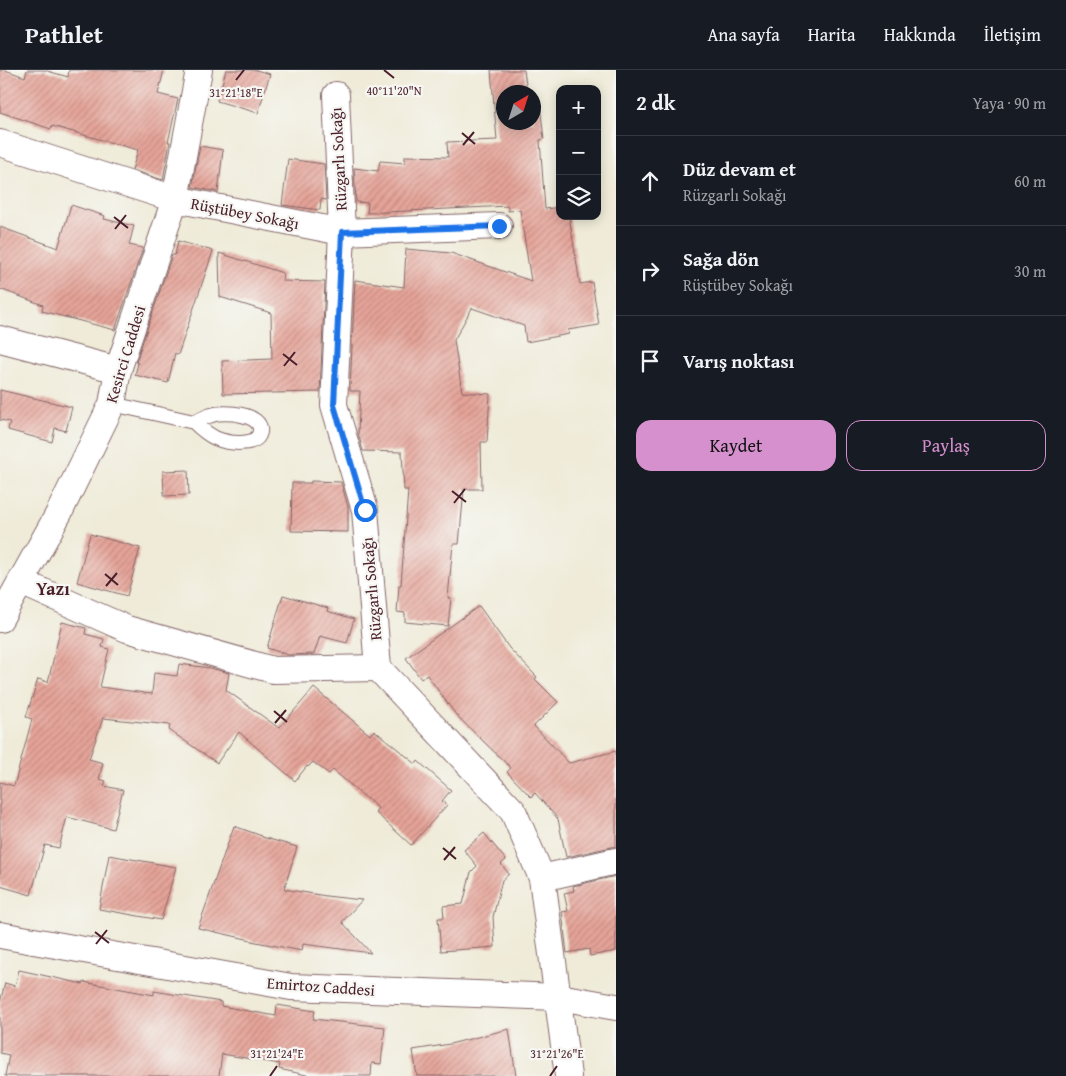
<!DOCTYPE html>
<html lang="tr">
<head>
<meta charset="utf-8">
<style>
	body { margin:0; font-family:"Gentium Book Plus",serif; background:#20242c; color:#f1f3f6 }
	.controls { position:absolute; right:15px; top:15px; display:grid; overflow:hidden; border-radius:10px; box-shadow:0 2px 12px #0003 }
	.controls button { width:45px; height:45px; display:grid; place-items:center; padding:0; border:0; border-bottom:1px solid #363941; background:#171b24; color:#f1f3f6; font:25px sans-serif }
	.compass { position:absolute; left:496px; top:15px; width:45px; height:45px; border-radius:50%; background:#171b24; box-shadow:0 2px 12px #0003; rotate:39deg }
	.stop { position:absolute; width:15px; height:15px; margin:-11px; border:4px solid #1a73e8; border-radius:50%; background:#fff }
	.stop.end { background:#1a73e8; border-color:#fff; box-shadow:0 1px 5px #0008 }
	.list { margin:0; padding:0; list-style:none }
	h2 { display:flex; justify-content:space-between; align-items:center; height:65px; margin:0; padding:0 20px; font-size:21px }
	h2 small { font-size:16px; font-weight:400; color:#9ea1a6 }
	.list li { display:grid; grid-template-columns:32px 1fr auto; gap:15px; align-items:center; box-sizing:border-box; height:90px; padding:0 20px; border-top:1px solid #363941 }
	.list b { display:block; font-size:19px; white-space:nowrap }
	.list p { margin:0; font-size:16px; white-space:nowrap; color:#9ea1a6 }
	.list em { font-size:16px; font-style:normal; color:#9ea1a6 }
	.actions { display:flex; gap:10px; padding:15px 20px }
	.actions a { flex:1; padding:11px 0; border:1px solid #d690ce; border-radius:15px; text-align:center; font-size:18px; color:#d690ce }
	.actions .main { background:#d690ce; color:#111 }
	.icon { flex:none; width:28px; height:28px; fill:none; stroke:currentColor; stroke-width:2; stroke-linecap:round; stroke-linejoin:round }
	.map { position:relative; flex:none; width:616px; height:1006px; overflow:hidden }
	header { display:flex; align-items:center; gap:30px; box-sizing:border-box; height:70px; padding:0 25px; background:#171b24; border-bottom:1px solid #363941 }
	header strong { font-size:24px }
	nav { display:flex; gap:28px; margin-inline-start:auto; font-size:18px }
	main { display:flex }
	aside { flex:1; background:#171b24 }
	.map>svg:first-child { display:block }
	.building { fill:url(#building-hatch) }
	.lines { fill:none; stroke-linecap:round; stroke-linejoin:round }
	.lane-casing { stroke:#846668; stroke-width:16 }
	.street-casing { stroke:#846668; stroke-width:28 }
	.lane { stroke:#fff; stroke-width:14 }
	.street { stroke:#fff; stroke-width:26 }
	.route { stroke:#1a73e8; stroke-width:6 }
	.ticks { fill:none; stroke:#4a1f2b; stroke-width:2 }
	.labels { text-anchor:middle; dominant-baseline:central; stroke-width:4.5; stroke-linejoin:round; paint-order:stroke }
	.street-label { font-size:16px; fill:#4a1f2b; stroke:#f6f6f2 }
	.neighbourhood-label { font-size:18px; font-weight:bold; fill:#4a1f2b; stroke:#f6f6f2 }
	.ticks-label { font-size:12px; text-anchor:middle; fill:#4a1f2b; stroke:#f6f6f2; stroke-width:4.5; stroke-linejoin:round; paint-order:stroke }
</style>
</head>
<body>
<header>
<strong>Pathlet</strong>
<nav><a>Ana sayfa</a><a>Harita</a><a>Hakkında</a><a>İletişim</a></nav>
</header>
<main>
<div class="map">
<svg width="616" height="1006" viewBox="0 0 616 1006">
	<defs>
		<pattern id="building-hatch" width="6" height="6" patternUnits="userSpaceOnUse" patternTransform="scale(1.25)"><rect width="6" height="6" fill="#e6a499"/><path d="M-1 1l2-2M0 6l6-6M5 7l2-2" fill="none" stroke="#bc857d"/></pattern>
	</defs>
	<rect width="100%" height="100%" fill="#f6f6f2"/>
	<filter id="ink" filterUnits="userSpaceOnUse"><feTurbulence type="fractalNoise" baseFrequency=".02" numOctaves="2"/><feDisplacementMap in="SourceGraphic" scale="10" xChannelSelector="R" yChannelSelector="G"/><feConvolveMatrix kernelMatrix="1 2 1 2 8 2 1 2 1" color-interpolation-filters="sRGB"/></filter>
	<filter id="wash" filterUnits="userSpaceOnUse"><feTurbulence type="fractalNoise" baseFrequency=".0096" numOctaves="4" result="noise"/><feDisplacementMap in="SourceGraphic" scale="20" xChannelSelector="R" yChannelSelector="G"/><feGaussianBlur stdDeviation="1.12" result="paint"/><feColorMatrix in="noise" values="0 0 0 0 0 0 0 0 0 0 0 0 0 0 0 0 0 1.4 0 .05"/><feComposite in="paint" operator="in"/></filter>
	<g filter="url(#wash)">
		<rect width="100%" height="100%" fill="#efebd8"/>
		<g id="blocks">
			<!-- building -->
			<g class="building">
				<path d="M0 0H5L25 7 27 0H44L68 7 69 0H164L158 24 178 29 168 72H170L163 110 132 100 138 80 52 56 51 59 0 42Z"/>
				<path d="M226 0H256L270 4 258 43 217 31Z"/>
				<path d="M491 0H524L527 22H504V52H534V36L540 35 544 69 540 70 545 139 560 137V146H569L580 214 592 212 599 255 568 260 569 264 526 272 524 256 472 238 454 270 462 322 490 324 487 372H481L482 419H464L459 474H453L448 528H451L448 556 405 552V543L397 542 399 515H401L408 420H404L402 382 363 381 358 363 360 321H350L355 210 404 217 406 179 451 183 531 211 520 140 508 141V136L367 143 368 133 356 132 354 98 378 101 380 91 405 93V86L448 87 447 72 497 70Z"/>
				<path d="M200 76 223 80 218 122 192 117Z"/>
				<path d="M288 89 324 94 326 130 321 129 320 140 282 135Z"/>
				<path d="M71 135 105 146 104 149 134 156 129 175 143 178 115 260 42 241 43 235 0 219V157L58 178Z"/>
				<path d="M178 171 213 181 178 285 175 283 168 313 135 305 138 293 136 292 172 185H175Z"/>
				<path d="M219 183 283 203 282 211 325 212 320 322 223 324 222 291 272 289 271 243 220 227Z"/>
				<path d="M0 320 72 337 66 361 55 358 52 372 8 360 10 352 0 350Z"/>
				<path d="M188 400 189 425 164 426 163 401Z"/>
				<path d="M311 411 341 412 348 437V462L291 461 292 413H311Z"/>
				<path d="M90 464 140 478 127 526 77 512Z"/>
				<path d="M283 525 328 538 327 541 354 549 347 573 320 566 314 584 288 585 267 578Z"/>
				<path d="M479 536 509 578 537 607 535 609 558 632 534 656 569 693 616 681V776L566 787 558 749 535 723 531 727 507 702 511 698 456 645 427 605 421 609 406 588Z"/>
				<path d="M62 552 86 558 85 564 104 569 102 577 109 579 100 617 152 624 154 603 177 606 179 594 210 598 229 603 226 620 279 658 314 618 370 665 374 660 416 694 418 691 451 720 442 731 447 735 411 775 375 742 378 738 333 700 329 704 313 692 308 697 307 696 295 711 239 662 217 693 169 660 170 655 103 648 89 689 103 693 99 709 106 711 104 716 123 720 113 759 67 747 59 778 45 775 31 825 0 816V712L14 716 32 649 26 647 38 609 48 612Z"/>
				<path d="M234 756 262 766V767L297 777 284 819 326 826 362 830 342 852 371 883 303 874 302 881 251 871V870L198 858Z"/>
				<path d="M484 763 506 790 501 794 509 804 502 810 493 847 495 877 441 881 438 848H444L443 836 463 834 471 802 477 796 464 780Z"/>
				<path d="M109 785 176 797 161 850 99 839Z"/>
				<path d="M616 806V881L590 886 589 879 567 883 562 842 568 841 564 823 574 821 573 816Z"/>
				<path d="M19 900 83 914 84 912 154 925V921L221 932V936L276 946 277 935 315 941 313 949 385 957 381 994 372 993 371 1006H311L279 999 280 994 222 984 219 1006H5L9 985 0 983V933L5 913 15 916Z"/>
				<path d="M509 959 516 1006H417L413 980 450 974Z"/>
			</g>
		</g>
	</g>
	<g filter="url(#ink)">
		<use href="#blocks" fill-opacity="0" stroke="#846668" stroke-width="1"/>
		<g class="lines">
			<defs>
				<path id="lane" d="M112 334 194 352C200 358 207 364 215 368 226 373 257 378 260 362 263 343 223 341 212 345 206 346 200 350 194 352"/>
				<g id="street">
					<path d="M336 25 342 162 334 335 365 440 378 598 513 741 542 808 568 1006"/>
					<path d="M0 73 175 129 342 162 499 156"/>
					<path d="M0 269 118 300"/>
					<path d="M21 512 127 559 273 600 378 598"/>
					<path d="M0 549 59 443 112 334 118 300 175 129 199 0"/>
					<path d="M542 808 616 791"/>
					<path d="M0 865 291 917 559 927 616 937"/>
				</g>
			</defs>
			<!-- lane casing -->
			<use href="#lane" class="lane-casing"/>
			<!-- street casing -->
			<use href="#street" class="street-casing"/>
			<!-- lane -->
			<use href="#lane" class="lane"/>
			<!-- street -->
			<use href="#street" class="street"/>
		</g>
	</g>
	<g class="lines" filter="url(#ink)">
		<!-- route -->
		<path class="route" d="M365 440 334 335 342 162 499 156"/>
	</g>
	<!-- ticks -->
	<path class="ticks" d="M384 0 394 8M236 10 244 0M462 63 475 74M463 75 474 62M114 147 128 158M115 159 126 145M283 284 297 295M284 296 295 282M452 421 466 432M454 433 465 419M105 504 118 515M106 516 117 503M274 641 287 652M275 653 286 640M443 778 456 789M444 790 455 777M95 862 109 873M96 874 107 860M270 1006 277 996M550 1006 557 996"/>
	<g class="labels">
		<!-- street labels -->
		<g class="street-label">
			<text transform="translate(338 89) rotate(-93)">Rüzgarlı Sokağı</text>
			<text transform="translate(245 143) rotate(11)">Rüştübey Sokağı</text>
			<text transform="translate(125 284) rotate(-73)">Kesirci Caddesi</text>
			<text transform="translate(371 519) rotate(-95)">Rüzgarlı Sokağı</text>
			<text transform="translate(321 916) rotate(4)">Emirtoz Caddesi</text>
		</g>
		<!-- neighbourhood labels -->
		<g class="neighbourhood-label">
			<text x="53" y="518">Yazı</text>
		</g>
	</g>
	<g class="ticks-label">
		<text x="394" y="25">40°11'20"N</text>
		<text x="236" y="27">31°21'18"E</text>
		<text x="277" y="988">31°21'24"E</text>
		<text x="557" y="988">31°21'26"E</text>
	</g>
</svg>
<div class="controls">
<button>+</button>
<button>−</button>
<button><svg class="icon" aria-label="layers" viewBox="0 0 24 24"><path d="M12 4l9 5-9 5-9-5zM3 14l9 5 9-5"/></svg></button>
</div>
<svg class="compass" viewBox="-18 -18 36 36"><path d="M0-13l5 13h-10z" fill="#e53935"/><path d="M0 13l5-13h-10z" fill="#9ea1a6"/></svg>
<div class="stop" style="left:365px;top:440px"></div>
<div class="stop end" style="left:499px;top:156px"></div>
</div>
<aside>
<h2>2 dk<small>Yaya · 90 m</small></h2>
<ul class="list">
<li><svg class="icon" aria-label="ahead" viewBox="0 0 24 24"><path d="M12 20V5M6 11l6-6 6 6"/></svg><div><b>Düz devam et</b><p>Rüzgarlı Sokağı</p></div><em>60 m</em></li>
<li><svg class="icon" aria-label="right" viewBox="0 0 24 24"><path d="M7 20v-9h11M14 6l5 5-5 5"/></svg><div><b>Sağa dön</b><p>Rüştübey Sokağı</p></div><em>30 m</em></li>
<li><svg class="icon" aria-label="arrive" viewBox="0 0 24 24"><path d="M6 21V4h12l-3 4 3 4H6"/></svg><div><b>Varış noktası</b></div></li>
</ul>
<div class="actions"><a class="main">Kaydet</a><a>Paylaş</a></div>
</aside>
</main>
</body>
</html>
